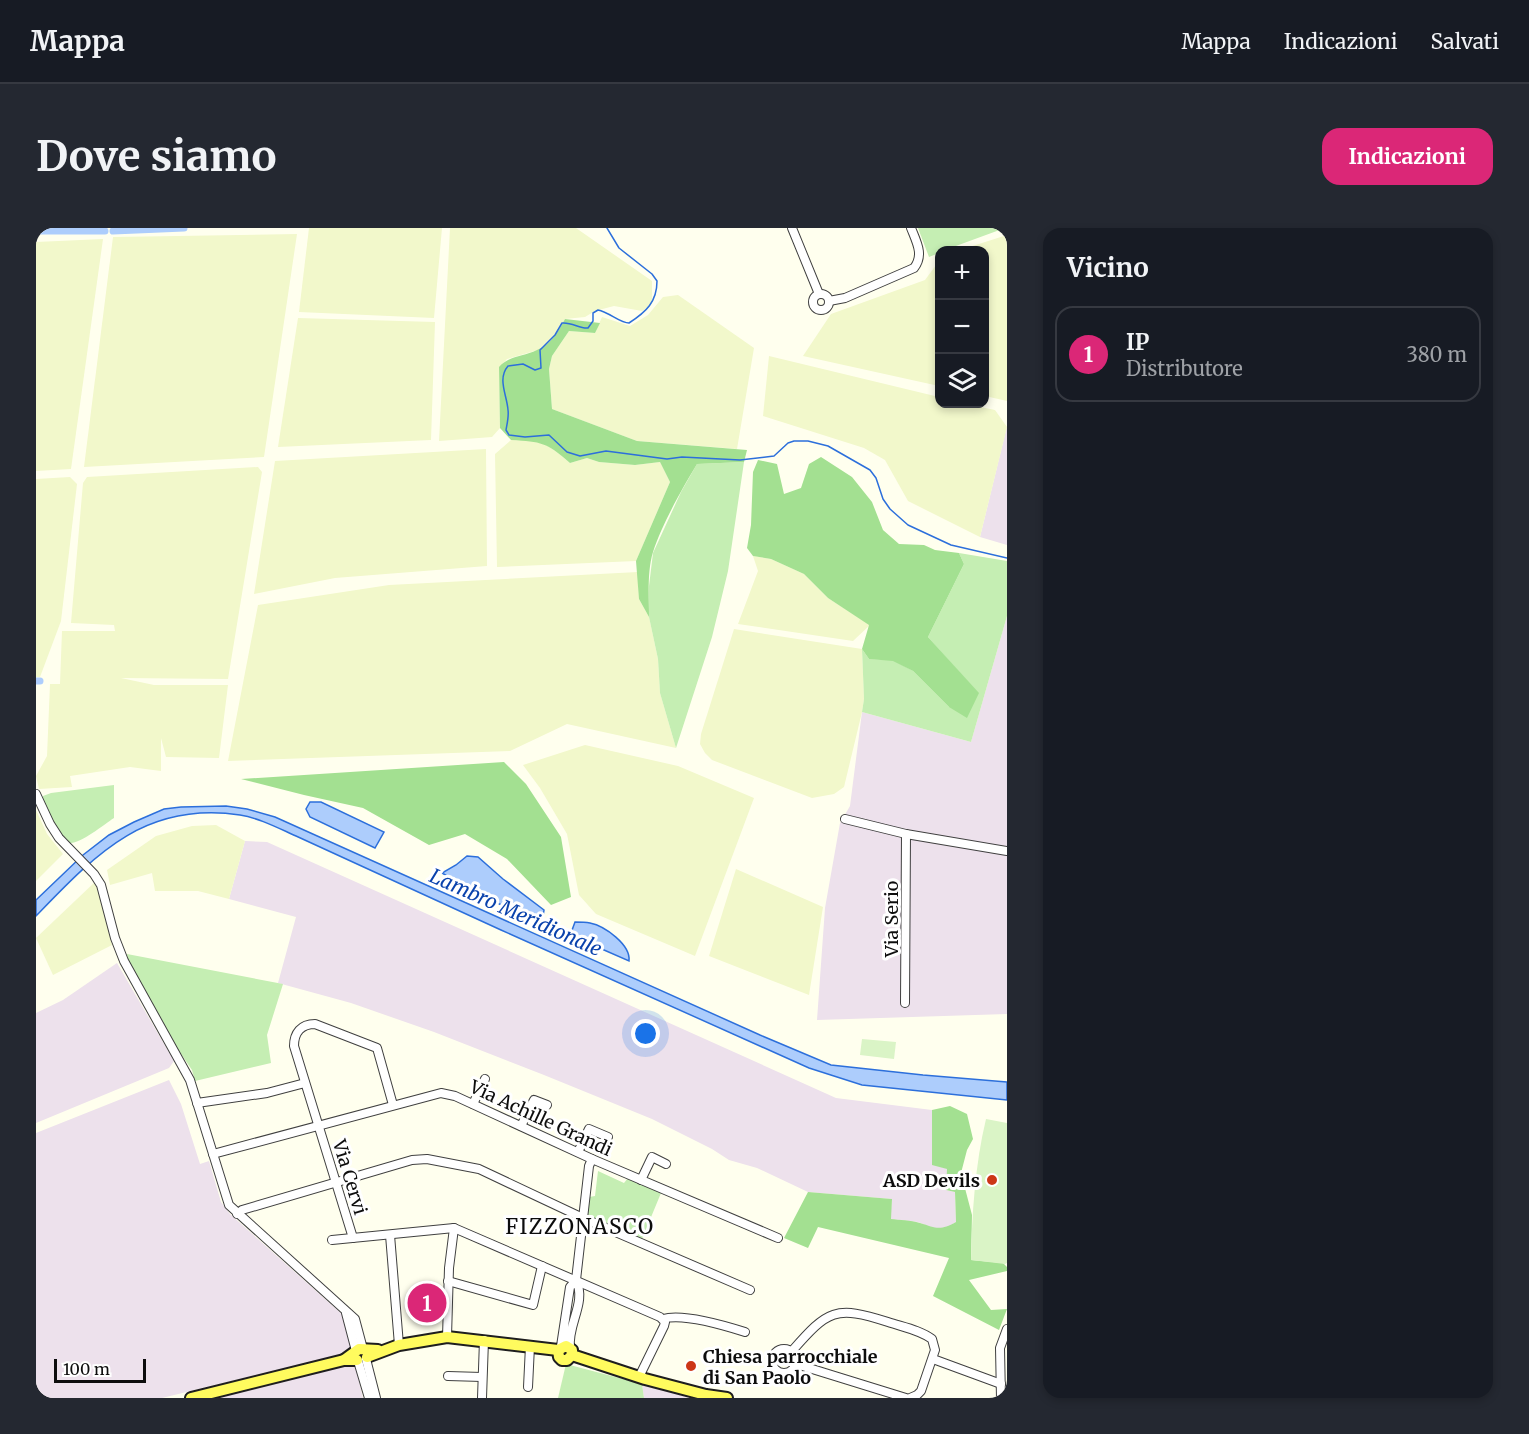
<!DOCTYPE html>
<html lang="it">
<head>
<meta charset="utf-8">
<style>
	body { margin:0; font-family:Merriweather,serif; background:#242831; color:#f1f3f6 }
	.controls { position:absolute; right:18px; top:18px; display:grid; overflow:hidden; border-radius:12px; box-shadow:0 3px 9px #0003 }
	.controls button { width:54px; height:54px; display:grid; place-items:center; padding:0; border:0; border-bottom:2px solid #363941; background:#171b24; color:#f1f3f6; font:30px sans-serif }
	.scale { position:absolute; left:18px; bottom:15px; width:92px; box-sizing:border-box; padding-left:6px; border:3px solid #0d0d0d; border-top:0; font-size:16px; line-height:21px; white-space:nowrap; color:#0d0d0d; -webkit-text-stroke:4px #fff; paint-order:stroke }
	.you { position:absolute; left:610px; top:806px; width:21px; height:21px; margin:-15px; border:4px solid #fff; border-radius:50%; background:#1a73e8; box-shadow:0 0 0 9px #1a73e833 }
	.badge { display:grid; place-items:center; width:39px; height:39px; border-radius:50%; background:#db2777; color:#fff; font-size:20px; font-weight:700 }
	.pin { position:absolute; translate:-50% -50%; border:3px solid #fff; box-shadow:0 2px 6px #0006 }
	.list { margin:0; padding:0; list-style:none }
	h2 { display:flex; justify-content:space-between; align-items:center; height:78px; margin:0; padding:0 24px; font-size:26px }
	h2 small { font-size:20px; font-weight:400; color:#9ea1a6 }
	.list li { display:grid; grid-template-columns:39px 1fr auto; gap:18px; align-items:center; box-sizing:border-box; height:96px; margin:0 12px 12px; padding:0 12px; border:2px solid #363941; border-radius:18px }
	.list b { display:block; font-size:22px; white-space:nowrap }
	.list p { margin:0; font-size:20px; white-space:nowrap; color:#9ea1a6 }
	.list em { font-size:20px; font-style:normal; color:#9ea1a6 }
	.icon { flex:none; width:33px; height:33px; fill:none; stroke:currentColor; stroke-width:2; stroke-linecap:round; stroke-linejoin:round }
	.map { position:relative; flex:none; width:971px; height:1170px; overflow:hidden; border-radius:18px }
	header { display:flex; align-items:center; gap:36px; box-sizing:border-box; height:84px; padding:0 30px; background:#171b24; border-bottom:2px solid #363941 }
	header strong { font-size:28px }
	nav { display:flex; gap:33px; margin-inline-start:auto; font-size:21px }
	.intro { display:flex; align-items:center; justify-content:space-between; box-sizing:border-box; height:144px; padding:0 36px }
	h1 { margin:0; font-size:42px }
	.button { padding:15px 27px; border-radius:18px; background:#db2777; color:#fff; font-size:21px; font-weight:700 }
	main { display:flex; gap:36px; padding:0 36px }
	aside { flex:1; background:#171b24; border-radius:18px; box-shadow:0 3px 9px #0003 }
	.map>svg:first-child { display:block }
	.industrial { fill:#ede1ec }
	.farmland { fill:#f2f8cb }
	.green { fill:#c5eeb3 }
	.forest { fill:#a3e091 }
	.pitch { fill:#daf4c6 }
	.water { fill:#adcdfc; stroke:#2c6fdb; stroke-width:1.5 }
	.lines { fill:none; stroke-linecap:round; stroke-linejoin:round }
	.stream { stroke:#2c6fdb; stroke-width:1.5 }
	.canal { stroke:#adcdfc; stroke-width:7 }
	.minor-casing { stroke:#404040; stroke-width:10 }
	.major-casing { stroke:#1e1e1e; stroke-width:14 }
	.minor { stroke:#fff; stroke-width:8 }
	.major { stroke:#fffb5e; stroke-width:10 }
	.poi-dot { fill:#cc3617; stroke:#fff; stroke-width:2 }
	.labels { text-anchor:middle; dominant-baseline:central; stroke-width:6; stroke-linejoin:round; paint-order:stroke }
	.street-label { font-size:18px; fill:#0d0d0d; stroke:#fff }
	.poi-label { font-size:18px; font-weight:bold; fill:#0d0d0d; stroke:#fff; text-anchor:end }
	.water-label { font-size:20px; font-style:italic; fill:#0a42ac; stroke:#fff }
	.quarter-label { font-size:21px; letter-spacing:1.5px; fill:#0d0d0d; stroke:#fff }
</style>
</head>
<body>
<header>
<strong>Mappa</strong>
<nav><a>Mappa</a><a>Indicazioni</a><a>Salvati</a></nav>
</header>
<div class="intro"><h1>Dove siamo</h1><a class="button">Indicazioni</a></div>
<main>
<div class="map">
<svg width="971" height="1170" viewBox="0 0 971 1170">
	<rect width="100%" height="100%" fill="#ffe"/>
	<!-- industrial -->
	<g class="industrial">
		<path d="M971 198V317L944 309Z"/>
		<path d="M971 388V786L781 792 789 680 804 595 814 578 826 484 935 514Z"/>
		<path d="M209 613 231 614 800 870 896 882V936L912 941 910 962 919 964 920 994 912 999 899 1001 882 994 854 991 856 971 772 964 721 940 693 932 676 921 616 891 508 847 398 804 315 775 242 755 260 689 193 671Z"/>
		<path d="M81 735 138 833 133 840 0 895V785L27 772Z"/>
		<path d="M133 852 145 876 164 936 173 933 185 974 194 986 307 1087 316 1118 314 1124 126 1170H0V905Z"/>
		<path d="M315 1135 319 1136 327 1170H175Z"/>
		<path d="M606 1156 654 1170H608Z"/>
	</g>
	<!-- farmland -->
	<g class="farmland">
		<path d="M273 0H406L398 90 263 84Z"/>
		<path d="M414 0H540L616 53V76L606 83 578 78 559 83 549 89 529 91 519 108 502 122 471 131 463 140 464 200 456 209 403 213Z"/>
		<path d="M261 6 228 229 48 239 77 9Z"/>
		<path d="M971 7V173L949 168 948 22H924Z"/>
		<path d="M67 11 35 241 0 243V14Z"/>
		<path d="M903 33V158L767 128 795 86 889 52Z"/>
		<path d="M642 67 718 120 701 221 601 213 516 181 513 141 516 128 533 103 559 105 566 89 594 98 612 87 627 69Z"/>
		<path d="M262 90 399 94 395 212 242 219Z"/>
		<path d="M733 128 903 169 904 176H930L959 182 971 199 944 309 872 273 849 232 828 220 727 188Z"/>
		<path d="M475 212 504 213 521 224 534 235 551 230 563 234 599 237 624 234 634 254 600 333 461 339 459 226Z"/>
		<path d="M450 221 451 338 299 350 218 366 239 233Z"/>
		<path d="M222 239 226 244 192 451 85 450 118 457H192L183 530 130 529 125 510V543L94 539 34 548 36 559 3 561 0 548 11 528 14 456H24L26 403H79L78 397 35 395 47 255 51 249Z"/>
		<path d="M34 249 41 256 25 393 4 449H0V251Z"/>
		<path d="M717 328 735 331 768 346 792 370 834 397 817 413 702 396 722 343Z"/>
		<path d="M602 344 603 371 613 389 622 431 624 465 640 520 531 496 474 523 192 533 222 377 353 357Z"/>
		<path d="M698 401 826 421 828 471 826 484 808 559 798 566 776 570 676 532 669 525 664 516 665 506Z"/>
		<path d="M549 517 642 538 718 570 659 728 560 686 543 667 531 606 504 560 487 537Z"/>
		<path d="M0 582 11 606 27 626 0 653Z"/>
		<path d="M180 597 209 613 193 671 162 663H119L116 645 74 657 71 642 120 608 156 598Z"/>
		<path d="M700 641 787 679 773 767 673 728Z"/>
		<path d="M60 653 76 717 17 747 0 710Z"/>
	</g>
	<!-- green -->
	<g class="green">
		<path d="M882 0H969L909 22H904L903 25 893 29Z"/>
		<path d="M708 234 692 343 676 409 640 520 624 465 622 431 613 389V358L617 325 645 264 661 236Z"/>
		<path d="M923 325 971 333V388L935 514 826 484 828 471 826 421 833 431 857 432 877 443 913 479 942 465 892 409 928 336Z"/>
		<path d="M78 557V590C67 597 43 618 30 615 21 603 6 584 7 568L15 565Z"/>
		<path d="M91 726 247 756 231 807 235 835 159 853 156 842 128 801 92 736Z"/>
		<path d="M562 943 588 955 592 950 625 965 606 1011 553 988 552 985 553 969 559 968Z"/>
		<path d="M530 1136 606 1156 608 1170H522Z"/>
	</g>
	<!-- forest -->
	<g class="forest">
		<path d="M529 91 564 95 559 105 533 103 516 128 513 141 516 181 601 213 711 222 708 234 661 236C646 261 626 296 617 324 611 344 613 368 613 389L603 371 600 333 634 254 624 234 599 237 563 234 551 230 534 235C510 214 506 214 475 212L464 200 463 139C474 127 487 129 501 122 515 116 522 104 529 91Z"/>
		<path d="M785 229 816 249 836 274 847 302 863 316 888 317 899 322 923 325 928 336 892 409 943 465 931 490 913 479 877 443 857 433 833 431 826 421 833 397 792 370 768 346 735 331 717 328 711 320 715 297 717 244 722 232 741 236 748 266 765 260 773 236Z"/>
		<path d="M468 534 490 556 525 609 535 669 515 677 471 631 429 606 393 617 327 580 268 567 205 551Z"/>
		<path d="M914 878 931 886 937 911 931 922 925 945 936 987 935 1032 967 1035 971 1039V1043L933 1052 955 1082 971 1081 963 1102 897 1068 913 1030 782 999 772 1020 748 1010 772 964 856 971 855 991C864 992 874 992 884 995 900 1000 904 1003 920 994L919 964 910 962 911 941 896 937V882Z"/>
	</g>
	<!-- pitch -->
	<g class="pitch">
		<path d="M826 811 860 814 858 831 824 827Z"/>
		<path d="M950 891 971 895V1035L969 1036 935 1032C936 985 939 937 950 891Z"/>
	</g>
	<!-- water -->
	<g class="water">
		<path d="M274 574H285L348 604 339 620 274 589 270 581Z"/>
		<path d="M190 578 211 581 239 589 724 807 795 837 887 847 971 854V872L826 857 773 840 465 702 260 608C242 600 223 590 204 587 109 573 60 626 0 688V672L47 627 73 607 98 594 128 581 145 579Z"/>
		<path d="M431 628 442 629 467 651 508 682 507 688 500 691 446 669 406 645 420 637Z"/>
		<path d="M539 694C544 694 549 694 554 695 569 698 595 717 593 733L552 715 535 705Z"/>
	</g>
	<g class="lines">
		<!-- stream -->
		<path class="stream" d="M571 0 583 20 616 46 621 53C621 74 610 84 593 95 584 95 573 84 562 82L557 85V93L552 100C544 101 536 94 526 95L519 107 504 122 505 140 499 142 487 136 472 138C461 151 471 167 472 182 473 188 471 196 470 202L473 207 489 209 513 207 531 224 544 228 570 223 631 231 646 229 704 232 738 228 752 215 758 213H772L792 218 834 242 840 250 847 271 854 281 872 297 915 317 971 330"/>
		<!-- canal -->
		<g class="canal">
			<path d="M0 3H69"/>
			<path d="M77 3 148 0"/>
			<path d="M0 453H4"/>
		</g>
		<defs>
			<g id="minor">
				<path d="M756 0 783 66"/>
				<circle cx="785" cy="74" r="8"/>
				<path d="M793 73 809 70 878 40C888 27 881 15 875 0"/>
				<path d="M0 566 14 596 23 610 58 646 65 657 79 710 88 733 154 852 193 977 319 1091 327 1121"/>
				<path d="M809 591 870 606 971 623"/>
				<path d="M869 775 870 606"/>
				<path d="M161 875 231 865 269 855"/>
				<path d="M437 876 449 851"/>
				<path d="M485 898 498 872 511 877"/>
				<path d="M542 924 553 901 572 909"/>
				<path d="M177 926 405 865 419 868 556 931 742 1010"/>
				<path d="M605 952 616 929 630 936"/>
				<path d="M201 986 206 982 376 932 391 931 443 941 547 990 714 1062"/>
				<path d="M354 1007 363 1117"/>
				<path d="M317 1010 258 818C258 805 265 796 279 796L341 820 357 877"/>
				<path d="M296 1012 418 1000 624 1089 629 1094 628 1098 603 1149"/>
				<path d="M540 1052 553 938 556 931"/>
				<path d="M412 1053 497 1077 506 1038"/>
				<path d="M310 1085 320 1123"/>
				<path d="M627 1091C646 1085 690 1098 709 1104"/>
				<path d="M411 1109 413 1040 418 1000"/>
				<path d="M525 1118 534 1059 540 1052C551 1075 531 1096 534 1120"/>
				<circle cx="748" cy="1133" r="12"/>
				<path d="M756 1123C792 1082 799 1077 852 1094 867 1099 884 1102 896 1111L899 1122 885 1163 881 1167 874 1170"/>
				<path d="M330 1131 340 1170"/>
				<path d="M897 1131 965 1156"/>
				<path d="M322 1133 333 1170"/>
				<path d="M760 1136 870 1170"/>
				<path d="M412 1148 446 1149"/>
				<path d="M492 1159 494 1118"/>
				<path d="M446 1170 448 1112"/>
				<path d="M965 1170 964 1120 971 1101"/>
			</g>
			<g id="major">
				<path d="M522 1122 523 1129 526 1132H531L536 1127"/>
				<path d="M536 1127 609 1151 670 1167 691 1170"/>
				<path d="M331 1129 363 1117 411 1109 522 1122 530 1118 536 1122V1127"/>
				<path d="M308 1132 323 1121 342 1122"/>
				<path d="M155 1170 308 1132H321"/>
			</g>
		</defs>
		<!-- minor casing -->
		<use href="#minor" class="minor-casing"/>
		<!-- major casing -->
		<use href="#major" class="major-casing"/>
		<!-- minor -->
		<use href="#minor" class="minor"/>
		<!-- major -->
		<use href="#major" class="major"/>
	</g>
	<!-- markers -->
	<g class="poi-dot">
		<circle cx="956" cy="952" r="6"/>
		<circle cx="655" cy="1138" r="6"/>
	</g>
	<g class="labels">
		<!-- street labels -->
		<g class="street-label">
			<text transform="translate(855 691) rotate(-90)">Via Serio</text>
			<text transform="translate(505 890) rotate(25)">Via Achille Grandi</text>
			<text transform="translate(314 949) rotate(73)">Via Cervi</text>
		</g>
		<!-- poi labels -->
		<g class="poi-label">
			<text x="944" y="952">ASD Devils</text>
			<text x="667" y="1128" text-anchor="start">Chiesa parrocchiale<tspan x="667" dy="21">di San Paolo</tspan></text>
		</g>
		<!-- water labels -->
		<g class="water-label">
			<text transform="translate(480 684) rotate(24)">Lambro Meridionale</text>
		</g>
		<!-- quarter labels -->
		<g class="quarter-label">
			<text x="544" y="998">FIZZONASCO</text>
		</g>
	</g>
</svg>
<div class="controls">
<button>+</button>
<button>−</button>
<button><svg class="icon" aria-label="layers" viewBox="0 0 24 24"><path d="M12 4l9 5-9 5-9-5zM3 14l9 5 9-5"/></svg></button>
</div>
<div class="scale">100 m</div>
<div class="you"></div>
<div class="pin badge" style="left:391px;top:1075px">1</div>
</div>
<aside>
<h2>Vicino<small></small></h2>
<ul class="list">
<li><span class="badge">1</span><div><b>IP</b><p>Distributore</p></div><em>380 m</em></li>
</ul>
</aside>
</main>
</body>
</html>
